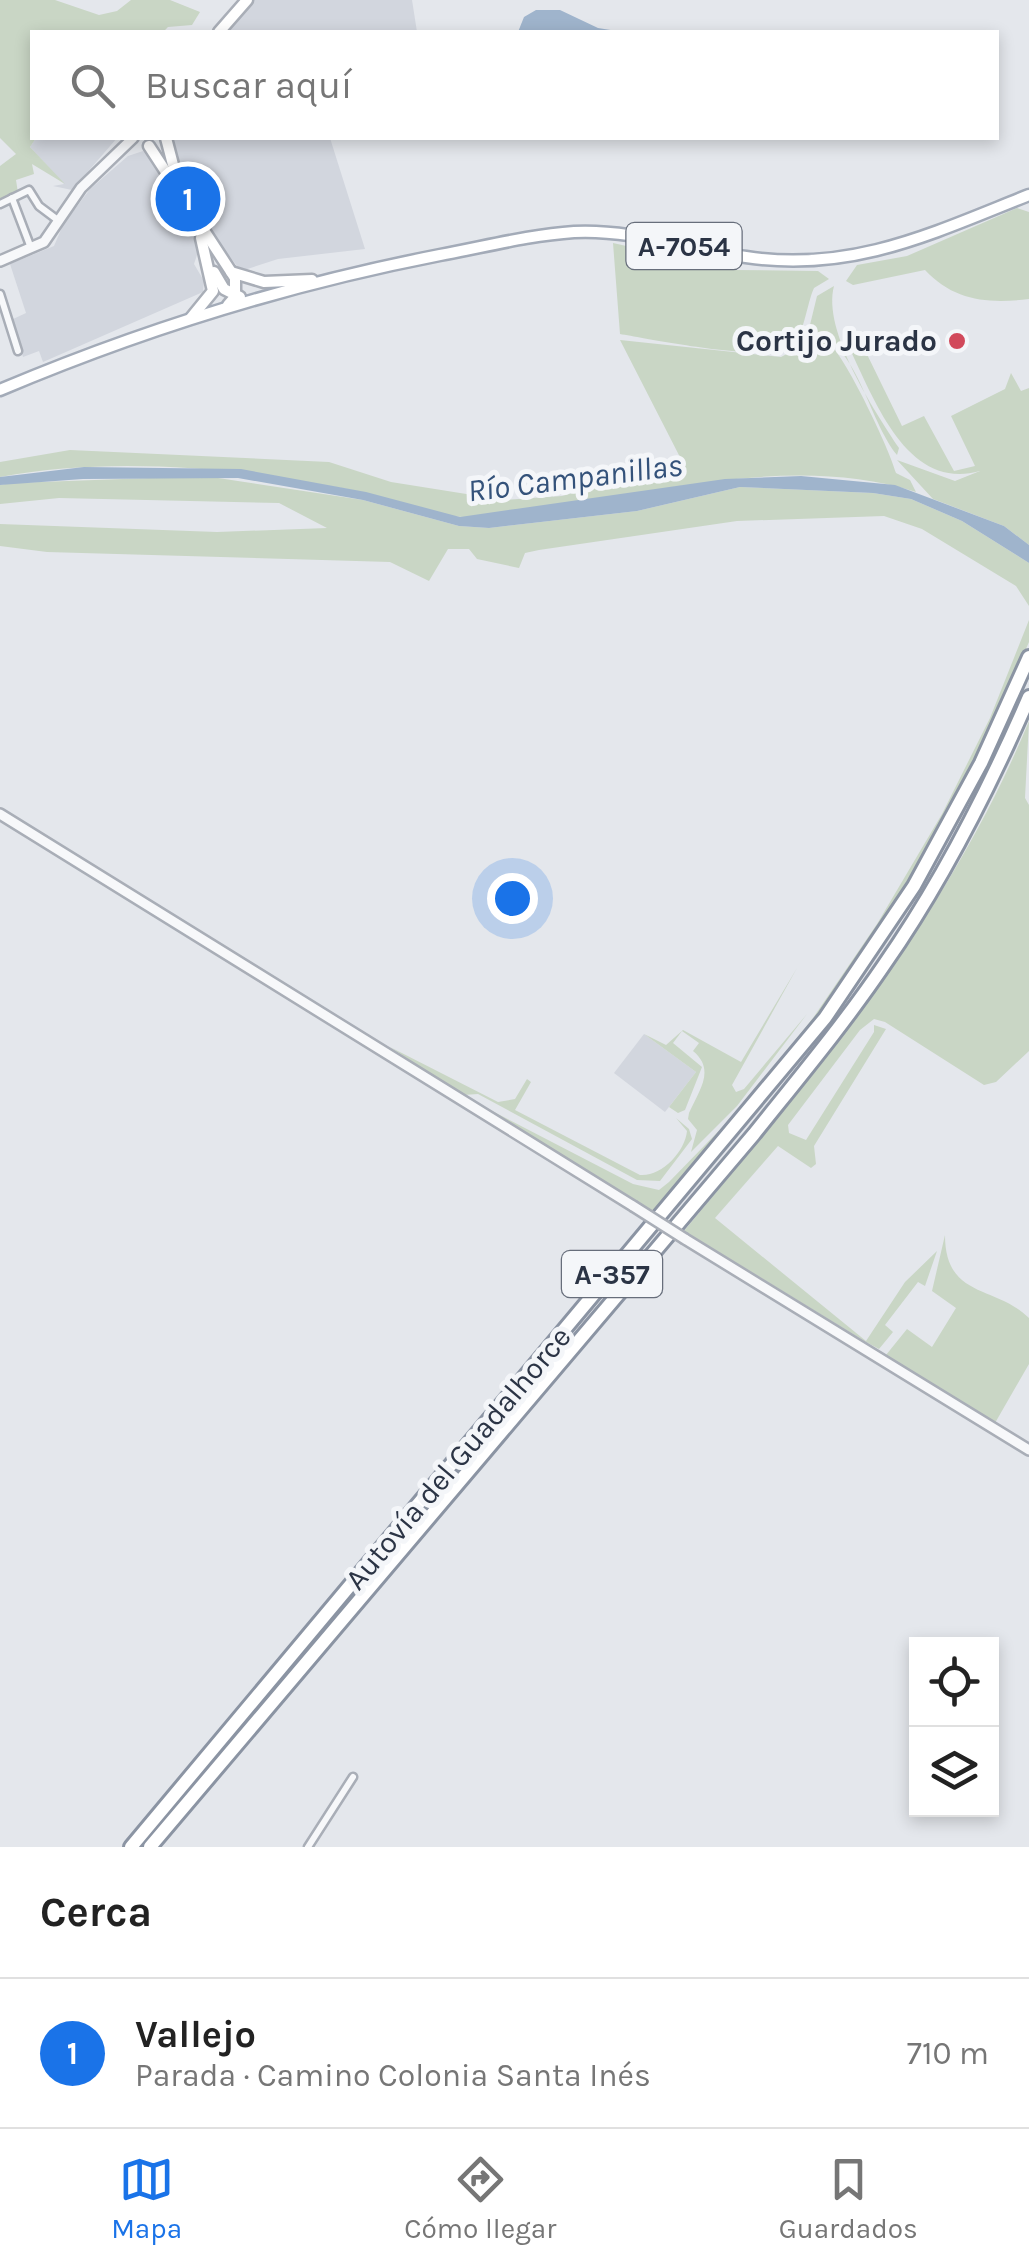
<!DOCTYPE html>
<html lang="es">
<head>
<meta charset="utf-8">
<style>
	body { margin:0; font-family:Karla,sans-serif; background:#f6f6f6; color:#222 }
	.controls { position:absolute; right:30px; bottom:30px; display:grid; overflow:hidden; border-radius:0px; box-shadow:0 5px 15px #0003 }
	.controls button { width:90px; height:90px; display:grid; place-items:center; padding:0; border:0; border-bottom:2px solid #e0e0e0; background:#fff; color:#222; font:50px sans-serif }
	.you { position:absolute; left:512px; top:898px; width:35px; height:35px; margin:-25px; border:8px solid #fff; border-radius:50%; background:#1a73e8; box-shadow:0 0 0 15px #1a73e833 }
	.badge { display:grid; place-items:center; width:65px; height:65px; border-radius:50%; background:#1a73e8; color:#fff; font-size:32px; font-weight:700 }
	.pin { position:absolute; translate:-50% -50%; border:5px solid #fff; box-shadow:0 2px 10px #0006 }
	.list { margin:0; padding:0; list-style:none }
	h2 { display:flex; justify-content:space-between; align-items:center; height:130px; margin:0; padding:0 40px; font-size:42px }
	h2 small { font-size:32px; font-weight:400; color:#767676 }
	.list li { display:grid; grid-template-columns:65px 1fr auto; gap:30px; align-items:center; box-sizing:border-box; height:150px; padding:0 40px; border-top:2px solid #e0e0e0 }
	.list b { display:block; font-size:38px; white-space:nowrap }
	.list p { margin:0; font-size:32px; white-space:nowrap; color:#767676 }
	.list em { font-size:32px; font-style:normal; color:#767676 }
	.icon { flex:none; width:55px; height:55px; fill:none; stroke:currentColor; stroke-width:2; stroke-linecap:round; stroke-linejoin:round }
	.map { position:relative; flex:none; width:1029px; height:1847px; overflow:hidden }
	.search { position:absolute; background:#fff; box-shadow:0 5px 15px #0003; left:30px; right:30px; top:30px; height:110px; display:flex; align-items:center; gap:25px; box-sizing:border-box; padding:0 35px; border-radius:0px; color:#767676; font-size:38px }
	.sheet { height:280px; background:#fff }
	nav { display:flex; justify-content:space-around; align-items:center; box-sizing:border-box; height:140px; border-top:2px solid #e0e0e0; background:#fff; font-size:28px; color:#767676 }
	nav a { display:grid; justify-items:center; gap:5px }
	nav .on { color:#1a73e8 }
	.map>svg:first-child { display:block }
	.built { fill:#d2d6de }
	.green { fill:#c9d6c5 }
	.water { fill:#9fb4cc }
	.lines { fill:none; stroke-linecap:round; stroke-linejoin:round }
	.minor-casing { stroke:#a9aeb7; stroke-width:11 }
	.tertiary-casing { stroke:#a9aeb7; stroke-width:14 }
	.secondary-casing { stroke:#a9aeb7; stroke-width:15 }
	.primary-casing { stroke:#a3abb8; stroke-width:15 }
	.motorway-casing { stroke:#8b94a3; stroke-width:18 }
	.minor { stroke:#f7f8fa; stroke-width:6 }
	.tertiary { stroke:#f7f8fa; stroke-width:9 }
	.secondary { stroke:#fff; stroke-width:10 }
	.primary { stroke:#fff; stroke-width:10 }
	.motorway { stroke:#fff; stroke-width:12 }
	.tertiary-bridge-casing { stroke:#a9aeb7; stroke-width:14; stroke-linecap:butt }
	.tertiary-bridge { stroke:#f7f8fa; stroke-width:9 }
	.poi-dot { fill:#d1495b; stroke:#f4f6f9; stroke-width:4 }
	.labels { text-anchor:middle; dominant-baseline:central; stroke-width:10; stroke-linejoin:round; paint-order:stroke }
	.shield { fill:#f4f6f9; stroke:#676e7b; stroke-width:2.5 }
	.shield-label { font-size:28px; font-weight:bold; fill:#2b3445 }
	.poi-label { font-size:30px; font-weight:bold; fill:#2b3445; stroke:#f4f6f9; text-anchor:end }
	.street-label { font-size:30px; fill:#2b3445; stroke:#f4f6f9 }
	.water-label { font-size:32px; font-style:italic; fill:#34527a; stroke:#f4f6f9 }
</style>
</head>
<body>
<div class="map">
<svg width="1029" height="1847" viewBox="0 0 1029 1847">
	<rect width="100%" height="100%" fill="#e4e7ec"/>
	<!-- built -->
	<g class="built">
		<path d="M251 0H412L417 32H226Z"/>
		<path d="M36 138H117L72 190 53 186 64 184 30 147Z"/>
		<path d="M172 138H330L365 249 278 259 241 271 206 227 180 172Z"/>
		<path d="M143 151 153 158 199 249 194 264 204 281 203 292 43 362 39 351 23 357 11 320 26 313 10 264 54 246 63 225 90 189 128 156Z"/>
		<path d="M644 1034 696 1072 665 1112 614 1073Z"/>
	</g>
	<!-- green -->
	<g class="green">
		<path d="M0 0H55L99 15 117 11 131 0H170L200 12 192 25 168 27 163 32H32V138H36L30 147 65 184 32 164 34 174 16 180 18 193 0 202V166L16 154 0 138Z"/>
		<path d="M1017 208 1029 212V299C988 304 954 301 925 270L853 285 846 281 857 265 907 256Z"/>
		<path d="M613 243 733 270 818 271 829 279 814 288C807 303 804 335 792 346 772 364 650 339 620 334Z"/>
		<path d="M834 286C822 331 874 410 899 448L897 455C867 418 859 344 809 329L817 296Z"/>
		<path d="M808 334C816 337 824 338 830 344 848 362 889 448 896 473L910 480 916 492C802 456 677 488 563 505 530 510 497 517 465 517 426 516 385 496 347 489 234 468 114 456 0 477V462L70 450 329 462 391 482 504 500 562 496 683 463 620 340 781 357 802 346Z"/>
		<path d="M860 340 902 426 924 416 954 471 975 466 951 416 1005 389 1011 373 1021 391 1029 388V545L1004 526 933 499 897 460 955 481 980 471C906 492 874 398 847 343Z"/>
		<path d="M205 476 363 500 459 526 489 528 637 511 740 487 873 493 911 499 962 521 1029 563V606L1016 586 922 529 884 516 737 521 539 550 525 553 519 568 477 559 469 549H448L429 581 390 562 47 552 0 546V524L217 532 327 528 279 503 59 498 0 504V485L12 483Z"/>
		<path d="M1029 620V642L994 721 891 911 817 1020 656 1214 475 1102 633 1184 659 1190 669 1182 743 1106 813 1018 877 924 942 814 990 718Z"/>
		<path d="M1029 721 1025 798 1029 805V1051L996 1082 984 1085 885 1022 874 1019 860 1030 788 1125 789 1133 806 1140 874 1032V1025L886 1029 814 1146 816 1164 811 1168 778 1146 715 1218 866 1341 905 1282 937 1251 925 1286 918 1282 885 1325 893 1332 879 1349 866 1342 684 1231C815 1073 950 914 1029 721Z"/>
		<path d="M797 968 732 1085 736 1092 744 1089 807 1014 737 1106 691 1152 697 1130 688 1119 689 1113C699 1090 716 1070 693 1051L699 1043 682 1031 673 1043 702 1067 685 1110 678 1113 669 1107 696 1072 644 1034 666 1045 683 1030 741 1062Z"/>
		<path d="M390 1047 498 1102 515 1099 527 1079 531 1082 515 1110 640 1175C661 1177 685 1152 687 1131L676 1118 689 1129 692 1139 660 1181 637 1180 478 1094 463 1095Z"/>
		<path d="M945 1235C945 1299 996 1285 1029 1318V1364L995 1423 886 1355 907 1329 932 1347 956 1308 932 1291Z"/>
	</g>
	<!-- water -->
	<g class="water">
		<path d="M536 10H560L598 28 623 32H518L524 17Z"/>
		<path d="M84 467 241 469 366 492 460 517 725 479 801 476 895 485 1004 526 1029 545V563L962 521 911 499 873 493 740 487 637 511 489 528 459 526 363 500 238 478 83 479 0 485V477Z"/>
	</g>
	<g class="lines">
		<defs>
			<g id="minor">
				<path d="M12 198 31 248"/>
				<path d="M0 204 29 190 39 206 59 221"/>
				<path d="M0 294 18 351"/>
				<path d="M308 1847 353 1777"/>
			</g>
			<g id="tertiary">
				<path d="M0 261 44 242 81 188 133 138"/>
				<path d="M0 814 633 1206"/>
				<path d="M685 1239 1029 1450"/>
			</g>
			<g id="secondary">
				<path d="M219 32 247 0"/>
				<path d="M166 138 177 180"/>
				<path d="M149 146 235 278V297L228 305"/>
				<path d="M214 272 224 289 240 297"/>
				<path d="M231 272 264 282 312 280"/>
				<path d="M191 318 213 291 201 238"/>
			</g>
			<path id="primary" d="M0 390C144 329 286 285 440 255 484 247 529 235 574 232 630 229 690 249 746 257 852 273 933 233 1029 195"/>
			<g id="motorway">
				<path d="M131 1847 825 1018 914 886 981 763 1029 657"/>
				<path d="M150 1847 754 1134C798 1079 844 1024 884 965 942 882 989 789 1029 697"/>
			</g>
		</defs>
		<!-- minor casing -->
		<use href="#minor" class="minor-casing"/>
		<!-- tertiary casing -->
		<use href="#tertiary" class="tertiary-casing"/>
		<!-- secondary casing -->
		<use href="#secondary" class="secondary-casing"/>
		<!-- primary casing -->
		<use href="#primary" class="primary-casing"/>
		<!-- motorway casing -->
		<use href="#motorway" class="motorway-casing"/>
		<!-- minor -->
		<use href="#minor" class="minor"/>
		<!-- tertiary -->
		<use href="#tertiary" class="tertiary"/>
		<!-- secondary -->
		<use href="#secondary" class="secondary"/>
		<!-- primary -->
		<use href="#primary" class="primary"/>
		<!-- motorway -->
		<use href="#motorway" class="motorway"/>
		<defs>
			<path id="tertiary-bridge" d="M633 1206 685 1239"/>
		</defs>
		<!-- tertiary-bridge casing -->
		<use href="#tertiary-bridge" class="tertiary-bridge-casing"/>
		<!-- tertiary-bridge -->
		<use href="#tertiary-bridge" class="tertiary-bridge"/>
	</g>
	<!-- markers -->
	<circle class="poi-dot" cx="957" cy="341" r="10"/>
	<g class="labels">
		<!-- shield labels -->
		<g class="shield">
			<rect x="626.5" y="223" width="115" height="46" rx="8"/>
			<rect x="562" y="1251" width="100" height="46" rx="8"/>
		</g>
		<g class="shield-label">
			<text x="684" y="246">A-7054</text>
			<text x="612" y="1274">A-357</text>
		</g>
		<!-- poi labels -->
		<g class="poi-label">
			<text x="937" y="341">Cortijo Jurado</text>
		</g>
		<!-- street labels -->
		<g class="street-label">
			<text transform="translate(458 1458) rotate(-50)">Autovía del Guadalhorce</text>
		</g>
		<!-- water labels -->
		<g class="water-label">
			<text transform="translate(575 478) rotate(-7)">Río Campanillas</text>
		</g>
	</g>
</svg>
<div class="controls">
<button><svg class="icon" aria-label="locate" viewBox="0 0 24 24"><circle cx="12" cy="12" r="6"/><path d="M12 2v4M12 18v4M2 12h4M18 12h4"/></svg></button>
<button><svg class="icon" aria-label="layers" viewBox="0 0 24 24"><path d="M12 4l9 5-9 5-9-5zM3 14l9 5 9-5"/></svg></button>
</div>
<div class="you"></div>
<div class="pin badge" style="left:188px;top:199px">1</div>
<div class="search"><svg class="icon" aria-label="search" viewBox="0 0 24 24"><circle cx="10" cy="10" r="6"/><path d="M15 15l6 6"/></svg>Buscar aquí</div>
</div>
<section class="sheet">
<h2>Cerca<small></small></h2>
<ul class="list">
<li><span class="badge">1</span><div><b>Vallejo</b><p>Parada · Camino Colonia Santa Inés</p></div><em>710 m</em></li>
</ul>
</section>
<nav>
<a class="on"><svg class="icon" aria-label="map" viewBox="0 0 24 24"><path d="M3 6l6-2 6 2 6-2v14l-6 2-6-2-6 2zM9 4v14M15 6v14"/></svg>Mapa</a>
<a><svg class="icon" aria-label="directions" viewBox="0 0 24 24"><path d="M12 3l9 9-9 9-9-9zM9 14v-3h6M13 9l2 2-2 2"/></svg>Cómo llegar</a>
<a><svg class="icon" aria-label="saved" viewBox="0 0 24 24"><path d="M7 4h10v16l-5-4-5 4z"/></svg>Guardados</a>
</nav>
</body>
</html>
